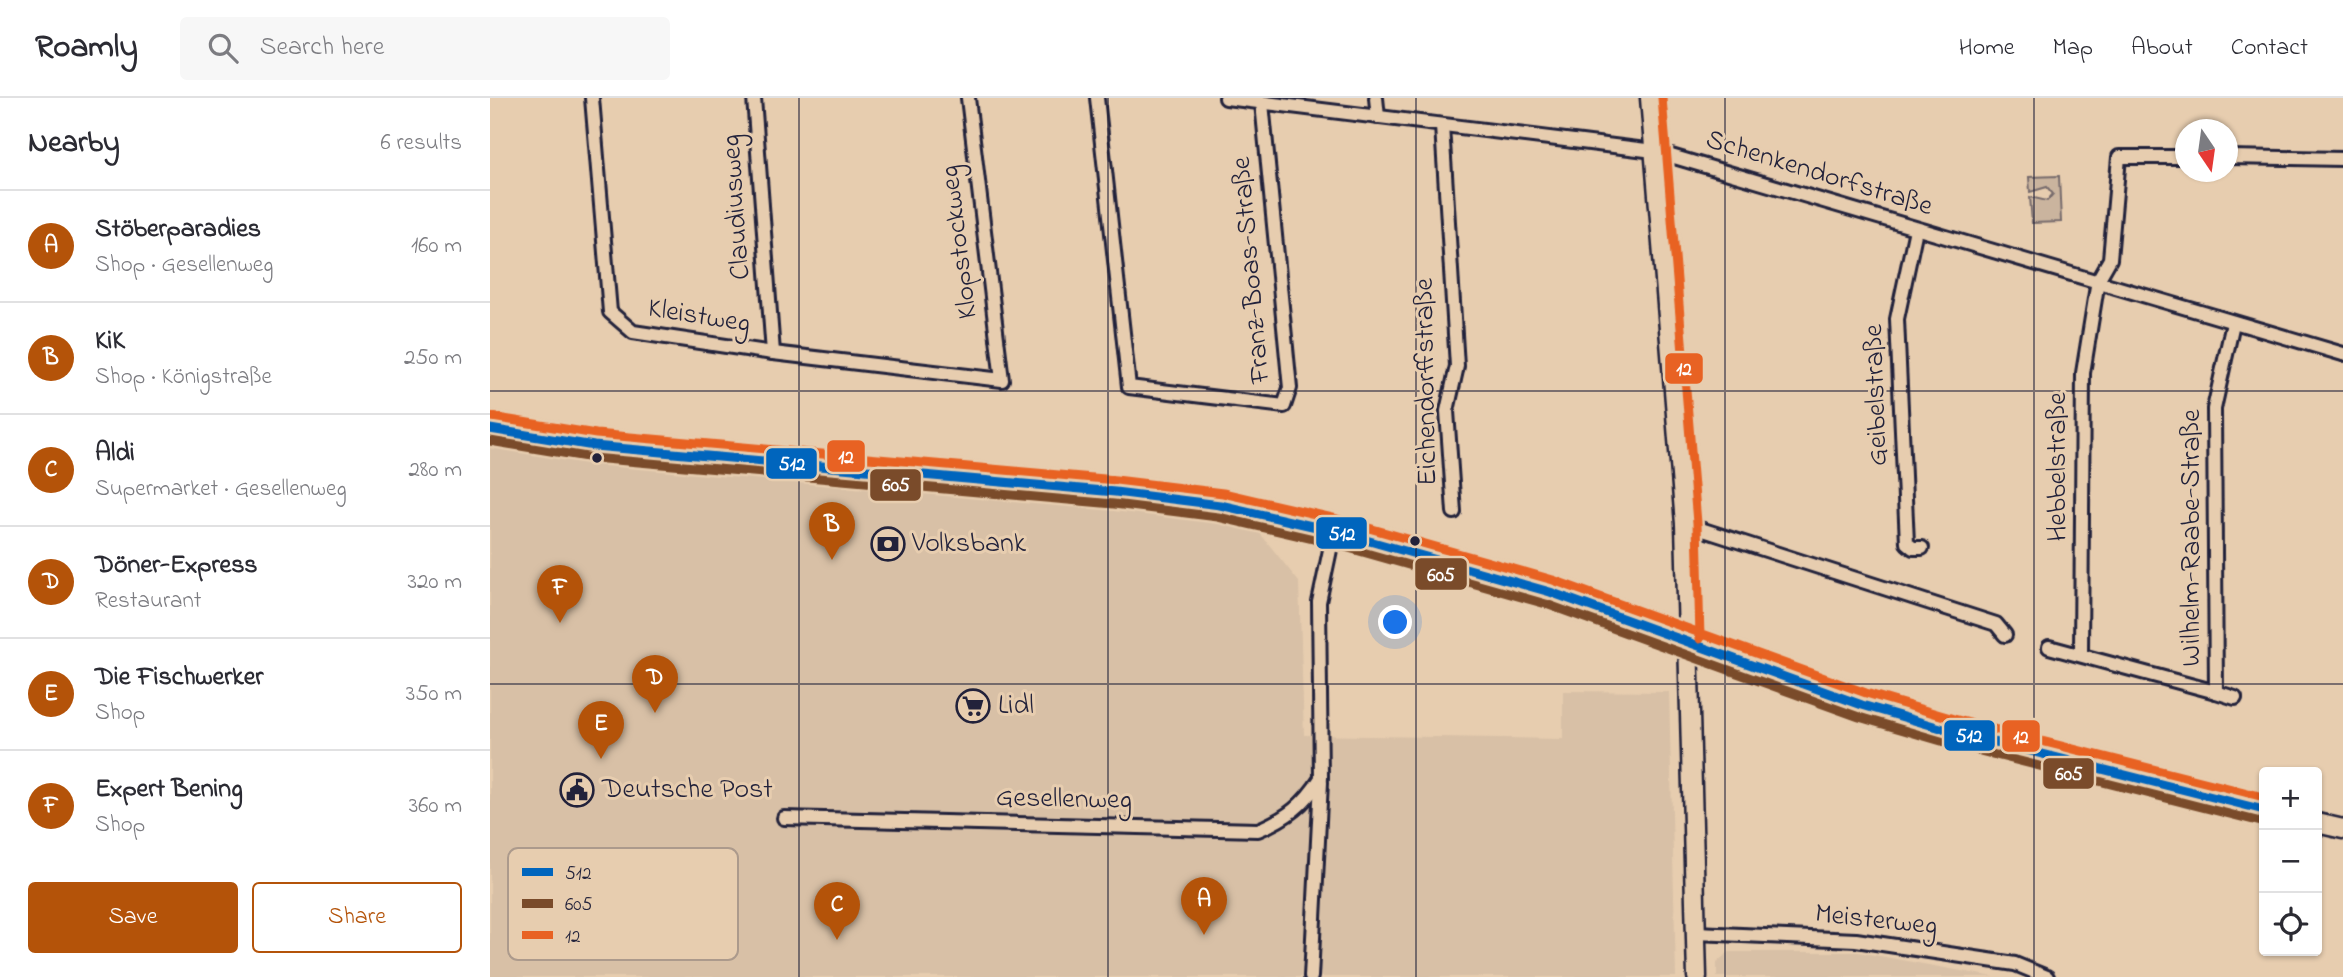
<!DOCTYPE html>
<html lang="en">
<head>
<meta charset="utf-8">
<style>
	body { margin:0; font-family:"Indie Flower",sans-serif; background:#f7f7f7; color:#2b2b33 }
	.controls { position:absolute; right:21px; bottom:21px; display:grid; overflow:hidden; border-radius:7px; box-shadow:0 2px 5px #0004 }
	.controls button { width:63px; height:63px; display:grid; place-items:center; padding:0; border:0; border-bottom:2px solid #e1e1e2; background:#fff; color:#2b2b33; font:35px sans-serif }
	.compass { position:absolute; left:1685px; top:21px; width:63px; height:63px; border-radius:50%; background:#fff; box-shadow:0 2px 5px #0004; rotate:167deg }
	.you { position:absolute; left:906px; top:525px; width:24px; height:24px; margin:-18px; border:5px solid #fff; border-radius:50%; background:#1a73e8; box-shadow:0 0 0 10px #1a73e833 }
	.badge { display:grid; place-items:center; width:46px; height:46px; border-radius:50%; background:#b45309; color:#fff; font-size:23px; font-weight:700 }
	.pin { position:absolute; translate:-50% -58px; filter:drop-shadow(0 2px 4px #0008) }
	.pin::after { content:''; position:absolute; top:37px; width:24px; height:21px; background:inherit; clip-path:polygon(0 0,100% 0,50% 100%) }
	.list { margin:0; padding:0; list-style:none }
	h2 { display:flex; justify-content:space-between; align-items:center; height:91px; margin:0; padding:0 28px; font-size:30px }
	h2 small { font-size:23px; font-weight:400; color:#7c7c81 }
	.list li { display:grid; grid-template-columns:46px 1fr auto; gap:21px; align-items:center; box-sizing:border-box; height:112px; padding:0 28px; border-top:2px solid #e1e1e2 }
	.list b { display:block; font-size:26px; white-space:nowrap }
	.list p { margin:0; font-size:23px; white-space:nowrap; color:#7c7c81 }
	.list em { font-size:23px; font-style:normal; color:#7c7c81 }
	.actions { display:flex; gap:14px; padding:21px 28px }
	.actions a { flex:1; padding:16px 0; border:2px solid #b45309; border-radius:7px; text-align:center; font-size:24px; color:#b45309 }
	.actions .main { background:#b45309; color:#fff }
	.icon { flex:none; width:38px; height:38px; fill:none; stroke:currentColor; stroke-width:2; stroke-linecap:round; stroke-linejoin:round }
	.map { position:relative; flex:none; width:1853px; height:879px; overflow:hidden }
	header { display:flex; align-items:center; gap:42px; box-sizing:border-box; height:98px; padding:0 35px; background:#fff; border-bottom:2px solid #e1e1e2 }
	header strong { font-size:33px }
	nav { display:flex; gap:38px; margin-inline-start:auto; font-size:24px }
	.search { width:490px; height:63px; background:#f7f7f7; display:flex; align-items:center; gap:18px; box-sizing:border-box; padding:0 24px; border-radius:7px; color:#7c7c81; font-size:26px }
	main { display:flex }
	aside { flex:1; background:#fff }
	.map>svg:first-child { display:block }
	.built { fill:#d8c0a6 }
	.green { fill:#cab49e; stroke:#766b6c; stroke-width:2 }
	.lines { fill:none; stroke-linecap:round; stroke-linejoin:round }
	.street-casing { stroke:#22223b; stroke-width:18 }
	.secondary-casing { stroke:#22223b; stroke-width:23 }
	.street { stroke:#e7cdaf; stroke-width:12 }
	.secondary { stroke:#e7cdaf; stroke-width:18 }
	.bus-1-casing { stroke:#e7cdaf; stroke-width:14 }
	.bus-2-casing { stroke:#e7cdaf; stroke-width:14 }
	.bus-3-casing { stroke:#e7cdaf; stroke-width:14 }
	.bus-1 { stroke:#0065bd; stroke-width:9 }
	.bus-2 { stroke:#7a4b2a; stroke-width:9 }
	.bus-3 { stroke:#e86223; stroke-width:9 }
	.grid { fill:none; stroke:#22223b; stroke-width:2; stroke-opacity:0.55 }
	.bus-dot { fill:#22223b; stroke:#e7cdaf; stroke-width:2.5 }
	.labels { text-anchor:middle; dominant-baseline:central; stroke-width:6; stroke-linejoin:round; paint-order:stroke }
	.street-label { font-size:28px; fill:#22223b; stroke:#e7cdaf }
	.poi-label { font-size:28px; fill:#22223b; stroke:#e7cdaf; text-anchor:start }
	.key { fill:#e7cdaf; stroke:#ac9a8c; stroke-width:2 }
	.key-label { font-size:19px; fill:#22223b }
	.line-badge { stroke:#e7cdaf; stroke-width:2.5 }
	.badge-label { font-size:19px; text-anchor:middle; font-weight:bold; fill:#fff }
</style>
</head>
<body>
<header>
<strong>Roamly</strong>
<div class="search"><svg class="icon" aria-label="search" viewBox="0 0 24 24"><circle cx="10" cy="10" r="6"/><path d="M15 15l6 6"/></svg>Search here</div>
<nav><a>Home</a><a>Map</a><a>About</a><a>Contact</a></nav>
</header>
<main>
<aside>
<h2>Nearby<small>6 results</small></h2>
<ul class="list">
<li><span class="badge">A</span><div><b>Stöberparadies</b><p>Shop · Gesellenweg</p></div><em>160 m</em></li>
<li><span class="badge">B</span><div><b>KiK</b><p>Shop · Königstraße</p></div><em>250 m</em></li>
<li><span class="badge">C</span><div><b>Aldi</b><p>Supermarket · Gesellenweg</p></div><em>280 m</em></li>
<li><span class="badge">D</span><div><b>Döner-Express</b><p>Restaurant</p></div><em>320 m</em></li>
<li><span class="badge">E</span><div><b>Die Fischwerker</b><p>Shop</p></div><em>350 m</em></li>
<li><span class="badge">F</span><div><b>Expert Bening</b><p>Shop</p></div><em>360 m</em></li>
</ul>
<div class="actions"><a class="main">Save</a><a>Share</a></div>
</aside>
<div class="map">
<svg width="1853" height="879" viewBox="0 0 1853 879">
	<rect width="100%" height="100%" fill="#e7cdaf"/>
	<filter id="ink" filterUnits="userSpaceOnUse"><feTurbulence type="fractalNoise" baseFrequency=".0143" numOctaves="2"/><feDisplacementMap in="SourceGraphic" scale="14" xChannelSelector="R" yChannelSelector="G"/><feConvolveMatrix kernelMatrix="1 2 1 2 8 2 1 2 1" color-interpolation-filters="sRGB"/></filter>
	<g filter="url(#ink)">
		<!-- built -->
		<g class="built">
			<path d="M0 350 525 401 765 429 809 484 814 637 1073 641V593L1179 594 1186 879H0Z"/>
			<path d="M1239 854H1368L1504 879H1227V864Z"/>
		</g>
		<!-- green -->
		<path class="green" d="M1569 78 1571 124 1542 125 1540 99 1557 103 1563 96 1557 89 1540 94 1539 79Z"/>
		<g class="lines">
			<defs>
				<g id="street">
					<path d="M102 0 120 214 143 234 283 255 512 282 478 0"/>
					<path d="M264 0 283 255"/>
					<path d="M607 0 639 289 794 308 800 290 772 5"/>
					<path d="M736 0 1164 53 1853 256"/>
					<path d="M886 0 888 19"/>
					<path d="M952 28 967 268 957 313 964 414"/>
					<path d="M1738 59 1853 61"/>
					<path d="M1426 131 1407 221 1417 445 1423 450H1432"/>
					<path d="M1743 225 1724 311 1726 594 1745 600"/>
					<path d="M1195 426 1506 526 1515 537"/>
					<path d="M1559 549 1726 594"/>
					<path d="M1591 557 1593 275 1608 182 1620 161 1629 59H1696"/>
					<path d="M294 720 768 732C797 720 814 707 831 680L829 504 844 433"/>
					<path d="M1206 835 1366 842 1525 866 1557 879"/>
					<path d="M821 879 831 684"/>
				</g>
				<g id="secondary">
					<path d="M1160 0 1195 426 1207 879"/>
					<path d="M0 331 104 348 625 394 730 407 844 433 1060 494 1372 607 1461 633 1774 712"/>
					<path d="M1827 725 1853 731"/>
				</g>
			</defs>
			<!-- street casing -->
			<use href="#street" class="street-casing"/>
			<!-- secondary casing -->
			<use href="#secondary" class="secondary-casing"/>
			<!-- street -->
			<use href="#street" class="street"/>
			<!-- secondary -->
			<use href="#secondary" class="secondary"/>
			<defs>
				<path id="bus-1" d="M0 331 104 348 625 394 730 407 844 433 1060 494 1372 607 1461 633 1774 712"/>
				<path id="bus-2" d="M0 343 103 360 624 406 728 419 841 445 1056 506 1369 619 1458 645 1771 724"/>
				<g id="bus-3">
					<path d="M1172 0 1207 425 1210 541"/>
					<path d="M2 319 106 336 626 382 733 395 847 421 1063 482 1376 595 1464 621 1774 699"/>
				</g>
			</defs>
			<!-- bus-1 casing -->
			<use href="#bus-1" class="bus-1-casing"/>
			<!-- bus-2 casing -->
			<use href="#bus-2" class="bus-2-casing"/>
			<!-- bus-3 casing -->
			<use href="#bus-3" class="bus-3-casing"/>
			<!-- bus-1 -->
			<use href="#bus-1" class="bus-1"/>
			<!-- bus-2 -->
			<use href="#bus-2" class="bus-2"/>
			<!-- bus-3 -->
			<use href="#bus-3" class="bus-3"/>
		</g>
	</g>
	<!-- grid -->
	<path class="grid" d="M309 0V879M618 0V879M926 0V879M1235 0V879M1544 0V879M0 293H1853M0 586H1853"/>
	<!-- icons -->
	<defs>
		<symbol id="bank-ring" viewBox="-11 -11 22 22"><circle r="9.5" fill="#e7cdaf" stroke="#22223b" stroke-width="1.5"/><path d="M-6-4H6V4H-6ZM0-2.3a2.3 2.3 0 1 0 0 4.6a2.3 2.3 0 1 0 0-4.6Z" fill="#22223b"/></symbol>
		<symbol id="supermarket-ring" viewBox="-11 -11 22 22"><circle r="9.5" fill="#e7cdaf" stroke="#22223b" stroke-width="1.5"/><path d="M-6-5.5h2.5l.6 2H6L4.5 2H-2.5L-4.4-4H-6ZM-1.5 3.2a1.3 1.3 0 1 0 .1 0ZM3 3.2a1.3 1.3 0 1 0 .1 0Z" fill="#22223b"/></symbol>
		<symbol id="civic-ring" viewBox="-11 -11 22 22"><circle r="9.5" fill="#e7cdaf" stroke="#22223b" stroke-width="1.5"/><path d="M-.6-6.5H3V-4.5H.6V-3L4-1V1h2V6H-6V1h2V-1L-.6-3ZM-1.2 2.5V6h2.4V2.5Z" fill="#22223b"/></symbol>
	</defs>
	<g fill-rule="evenodd">
		<use href="#bank-ring" x="379" y="427" width="38" height="38"/>
		<use href="#supermarket-ring" x="464" y="589" width="38" height="38"/>
		<use href="#civic-ring" x="68" y="673" width="38" height="38"/>
	</g>
	<!-- markers -->
	<g class="bus-dot">
		<circle cx="107" cy="360" r="6"/>
		<circle cx="925" cy="443" r="6"/>
	</g>
	<g class="labels">
		<!-- street labels -->
		<g class="street-label">
			<text transform="translate(1329 76) rotate(17)">Schenkendorfstraße</text>
			<text transform="translate(247 109) rotate(-94)">Claudiusweg</text>
			<text transform="translate(470 144) rotate(-97)">Klopstockweg</text>
			<text transform="translate(762 172) rotate(-95)">Franz-Boas-Straße</text>
			<text transform="translate(209 219) rotate(9)">Kleistweg</text>
			<text transform="translate(937 284) rotate(-91)">Eichendorffstraße</text>
			<text transform="translate(1387 297) rotate(-92)">Geibelstraße</text>
			<text transform="translate(1568 369) rotate(-90)">Hebbelstraße</text>
			<text transform="translate(1702 440) rotate(-90)">Wilhelm-Raabe-Straße</text>
			<text transform="translate(574 702) rotate(1)">Gesellenweg</text>
			<text transform="translate(1386 823) rotate(6)">Meisterweg</text>
		</g>
		<!-- poi labels -->
		<g class="poi-label">
			<text x="422" y="446">Volksbank</text>
			<text x="508" y="608">Lidl</text>
			<text x="112" y="692">Deutsche Post</text>
		</g>
	</g>
	<!-- legend -->
	<rect x="18" y="750" width="230" height="112" rx="10" class="key"/>
	<rect x="32" y="770" width="31" height="8" fill="#0065bd"/>
	<rect x="32" y="801" width="31" height="9" fill="#7a4b2a"/>
	<rect x="32" y="833" width="31" height="8" fill="#e86223"/>
	<g class="key-label">
		<text x="75" y="781">512</text>
		<text x="75" y="812">605</text>
		<text x="75" y="844">12</text>
	</g>
	<g class="line-badge">
		<rect x="1174" y="254" width="40" height="33" rx="7" fill="#e86223"/>
		<rect x="336" y="341" width="40" height="34" rx="7" fill="#e86223"/>
		<rect x="275" y="349" width="53" height="33" rx="7" fill="#0065bd"/>
		<rect x="379" y="370" width="53" height="34" rx="7" fill="#7a4b2a"/>
		<rect x="825" y="418" width="53" height="34" rx="7" fill="#0065bd"/>
		<rect x="924" y="459" width="54" height="34" rx="7" fill="#7a4b2a"/>
		<rect x="1453" y="621" width="53" height="33" rx="7" fill="#0065bd"/>
		<rect x="1511" y="621" width="40" height="34" rx="7" fill="#e86223"/>
		<rect x="1552" y="659" width="53" height="33" rx="7" fill="#7a4b2a"/>
	</g>
	<g class="badge-label">
		<text x="1194" y="277">12</text>
		<text x="356" y="365">12</text>
		<text x="302" y="372">512</text>
		<text x="406" y="393">605</text>
		<text x="852" y="442">512</text>
		<text x="951" y="483">605</text>
		<text x="1479" y="644">512</text>
		<text x="1531" y="645">12</text>
		<text x="1579" y="682">605</text>
	</g>
</svg>
<div class="controls">
<button>+</button>
<button>−</button>
<button><svg class="icon" aria-label="locate" viewBox="0 0 24 24"><circle cx="12" cy="12" r="6"/><path d="M12 2v4M12 18v4M2 12h4M18 12h4"/></svg></button>
</div>
<svg class="compass" viewBox="-18 -18 36 36"><path d="M0-13l5 13h-10z" fill="#e53935"/><path d="M0 13l5-13h-10z" fill="#7c7c81"/></svg>
<div class="you"></div>
<div class="pin badge" style="left:714px;top:837px">A</div>
<div class="pin badge" style="left:342px;top:462px">B</div>
<div class="pin badge" style="left:347px;top:842px">C</div>
<div class="pin badge" style="left:165px;top:615px">D</div>
<div class="pin badge" style="left:111px;top:661px">E</div>
<div class="pin badge" style="left:70px;top:525px">F</div>
</div>
</main>
</body>
</html>
